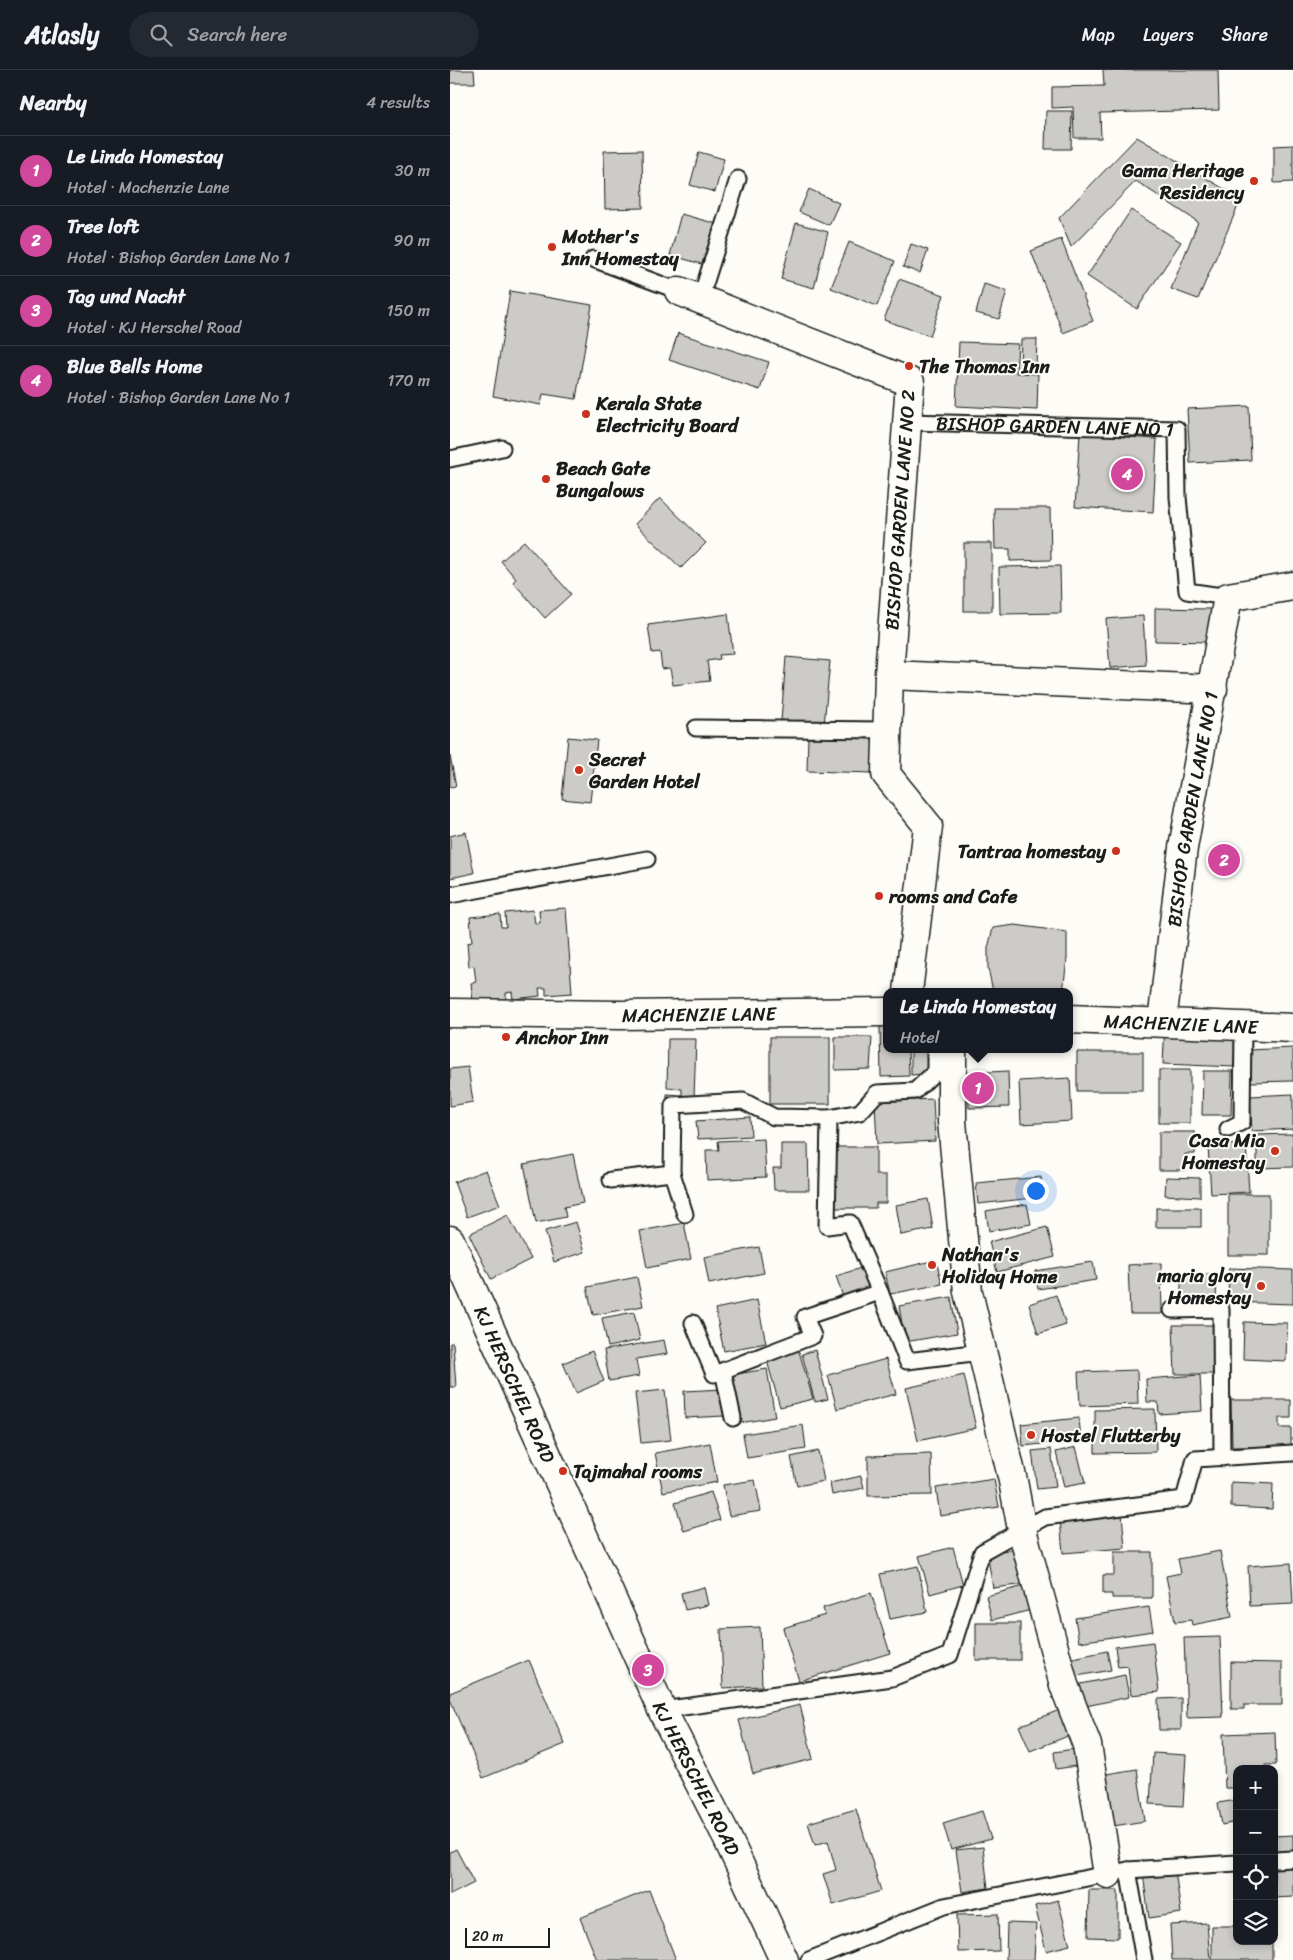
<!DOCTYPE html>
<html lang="en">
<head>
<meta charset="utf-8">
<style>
	body { margin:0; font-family:Sriracha,sans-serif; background:#242831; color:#f1f3f6 }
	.controls { position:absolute; right:15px; bottom:15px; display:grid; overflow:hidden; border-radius:10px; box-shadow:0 2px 8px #0003 }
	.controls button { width:45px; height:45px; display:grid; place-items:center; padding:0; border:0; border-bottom:1px solid #363941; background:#171b24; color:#f1f3f6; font:25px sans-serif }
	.scale { position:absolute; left:15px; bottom:12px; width:85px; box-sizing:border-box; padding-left:5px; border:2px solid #1c1c1c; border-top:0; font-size:14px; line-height:18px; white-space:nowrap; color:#1c1c1c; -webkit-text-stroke:4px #fdfcf7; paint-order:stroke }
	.you { position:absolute; left:585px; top:1120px; width:18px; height:18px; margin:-12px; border:4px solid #fff; border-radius:50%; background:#1a73e8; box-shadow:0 0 0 8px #1a73e833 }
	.badge { display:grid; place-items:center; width:32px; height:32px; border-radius:50%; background:#c8321e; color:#fff; font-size:16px; font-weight:700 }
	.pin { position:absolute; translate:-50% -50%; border:2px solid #fff; box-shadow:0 1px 5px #0006 }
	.popup { position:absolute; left:433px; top:918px; width:190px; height:65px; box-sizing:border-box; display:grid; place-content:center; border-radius:10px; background:#171b24; filter:drop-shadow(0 1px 4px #0005); font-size:16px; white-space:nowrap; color:#9ea1a6 }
	.popup b { font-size:19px; color:#f1f3f6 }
	.popup::after { content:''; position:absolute; left:50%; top:100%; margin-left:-10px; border:10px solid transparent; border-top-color:#171b24 }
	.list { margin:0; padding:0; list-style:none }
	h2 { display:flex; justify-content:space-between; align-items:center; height:65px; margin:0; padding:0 20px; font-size:21px }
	h2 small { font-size:16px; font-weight:400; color:#9ea1a6 }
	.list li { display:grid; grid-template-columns:32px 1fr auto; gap:15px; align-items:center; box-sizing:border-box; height:70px; padding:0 20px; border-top:1px solid #363941 }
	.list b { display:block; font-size:19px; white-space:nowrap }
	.list p { margin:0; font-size:16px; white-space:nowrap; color:#9ea1a6 }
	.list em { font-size:16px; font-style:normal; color:#9ea1a6 }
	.icon { flex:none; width:28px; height:28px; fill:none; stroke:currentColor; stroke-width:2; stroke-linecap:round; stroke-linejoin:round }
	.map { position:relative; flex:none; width:843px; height:1890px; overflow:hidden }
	header { display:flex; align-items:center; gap:30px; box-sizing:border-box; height:70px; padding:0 25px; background:#171b24; border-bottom:1px solid #363941 }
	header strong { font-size:24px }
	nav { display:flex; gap:28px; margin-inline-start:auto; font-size:18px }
	.search { width:350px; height:45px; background:#242831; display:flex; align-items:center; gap:12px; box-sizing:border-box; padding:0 18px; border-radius:28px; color:#9ea1a6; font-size:19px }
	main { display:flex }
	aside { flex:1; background:#171b24 }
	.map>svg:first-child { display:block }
	.building { fill:#cccbc8; stroke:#1c1c1c }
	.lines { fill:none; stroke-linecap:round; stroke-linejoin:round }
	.service-casing { stroke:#1c1c1c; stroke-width:19 }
	.minor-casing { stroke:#1c1c1c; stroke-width:31 }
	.secondary-casing { stroke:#1c1c1c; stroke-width:31 }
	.service { stroke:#fdfcf7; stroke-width:15 }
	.minor { stroke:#fdfcf7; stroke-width:28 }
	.secondary { stroke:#fdfcf7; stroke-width:28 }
	.poi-dot { fill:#c8321e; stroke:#fdfcf7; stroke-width:2 }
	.labels { text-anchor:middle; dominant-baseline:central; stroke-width:4; stroke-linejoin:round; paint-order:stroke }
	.poi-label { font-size:19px; font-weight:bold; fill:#1c1c1c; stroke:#fdfcf7; text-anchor:start }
	.street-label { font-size:19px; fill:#1c1c1c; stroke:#fdfcf7 }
</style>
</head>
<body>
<header>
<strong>Atlasly</strong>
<div class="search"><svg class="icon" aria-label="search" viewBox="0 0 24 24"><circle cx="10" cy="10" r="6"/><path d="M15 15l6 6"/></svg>Search here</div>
<nav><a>Map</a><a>Layers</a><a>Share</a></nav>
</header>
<main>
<aside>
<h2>Nearby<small>4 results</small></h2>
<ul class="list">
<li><span class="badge" style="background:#d1479c">1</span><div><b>Le Linda Homestay</b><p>Hotel · Machenzie Lane</p></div><em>30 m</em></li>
<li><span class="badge" style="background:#d1479c">2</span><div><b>Tree loft</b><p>Hotel · Bishop Garden Lane No 1</p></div><em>90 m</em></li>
<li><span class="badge" style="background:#d1479c">3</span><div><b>Tag und Nacht</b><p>Hotel · KJ Herschel Road</p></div><em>150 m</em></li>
<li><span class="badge" style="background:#d1479c">4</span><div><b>Blue Bells Home</b><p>Hotel · Bishop Garden Lane No 1</p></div><em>170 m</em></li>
</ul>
</aside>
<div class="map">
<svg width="843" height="1890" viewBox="0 0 843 1890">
	<rect width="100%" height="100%" fill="#fdfcf7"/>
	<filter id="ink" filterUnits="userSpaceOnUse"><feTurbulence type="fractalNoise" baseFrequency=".02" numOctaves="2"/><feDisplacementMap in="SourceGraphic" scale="10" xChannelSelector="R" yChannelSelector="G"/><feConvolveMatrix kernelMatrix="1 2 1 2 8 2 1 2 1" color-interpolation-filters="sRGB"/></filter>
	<g filter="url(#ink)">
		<!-- building -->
		<g class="building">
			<path d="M0 0H24L25 13H0Z"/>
			<path d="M653 0H768L769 40 650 43 651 68H624L623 37 602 38V17L654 16Z"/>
			<path d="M596 41H622L621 79H595Z"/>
			<path d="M687 67 791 129 748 229 721 219 748 152 686 111 621 177 609 148Z"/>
			<path d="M843 75V112L824 113V76Z"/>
			<path d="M192 80 193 138 155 139 154 81Z"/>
			<path d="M249 82 274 89 265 122 240 115Z"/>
			<path d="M359 119 389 133 379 155 349 142Z"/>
			<path d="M681 140 731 172 687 239 637 206Z"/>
			<path d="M231 144 267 154 255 195 220 185Z"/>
			<path d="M346 153 378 162 364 218 331 209Z"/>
			<path d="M611 169 643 251 613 263 581 181Z"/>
			<path d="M399 172 445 191 427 236 381 218Z"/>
			<path d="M461 174 478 180 470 203 453 197Z"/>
			<path d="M449 209 494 225 480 266 434 250Z"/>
			<path d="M534 214 557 221 549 249 526 243Z"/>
			<path d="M60 221 142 235 126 329 93 324 91 335 43 326Z"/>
			<path d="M228 263 319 292 310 320 219 290Z"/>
			<path d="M571 269H587L586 296H570Z"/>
			<path d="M509 272 568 274 566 303 588 304 587 340 506 336Z"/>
			<path d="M799 336 801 390 740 393 737 339Z"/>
			<path d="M630 364 707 369 703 442 625 437Z"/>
			<path d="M210 428 256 473 231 498 185 454Z"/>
			<path d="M544 438H600L601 490 560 491V479H545Z"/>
			<path d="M74 471 121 524 95 548 63 512 66 509 51 491Z"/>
			<rect x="514" y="473" width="28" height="68"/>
			<path d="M610 496 611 543 550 544 549 497Z"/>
			<path d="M705 538 761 539V572L705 571Z"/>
			<path d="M278 544 283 584 269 585 270 589 257 591 260 611 223 615 220 598 212 599 210 582 202 583 198 555Z"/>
			<path d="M693 546 696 595 660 598 656 549Z"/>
			<path d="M336 587 380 591 374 655 331 651Z"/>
			<path d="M358 666 424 669 423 703 357 701Z"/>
			<path d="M118 667 147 670 140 732 112 729Z"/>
			<path d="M0 686 6 716 0 717Z"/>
			<path d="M16 762 24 803 0 808V766Z"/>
			<path d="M116 838 122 923 96 925V918H89L90 926 63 929 62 922 56 923V929L23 932 21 913 26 912 24 896 19 897 17 873 22 872 20 847 50 844 51 857H56L55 843 83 840 85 853H90L89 840Z"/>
			<path d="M565 855 617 862V888L613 922 543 921 538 898V878L543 858Z"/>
			<path d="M715 954 786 958 784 997 713 994Z"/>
			<path d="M430 956H437V979H458L459 1006 431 1007Z"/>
			<rect x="320" y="967" width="60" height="67"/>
			<path d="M385 967H422L420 999 385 1000Z"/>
			<path d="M218 969H246L244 1028H217V1024L232 1025V1019L217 1018Z"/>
			<path d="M843 978V1011L800 1012 799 980Z"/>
			<path d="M461 979H483V994L475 1004 461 1005Z"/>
			<rect x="627" y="982" width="66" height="39"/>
			<path d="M18 997 23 1032 0 1036V999Z"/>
			<rect x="709" y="1000" width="31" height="53"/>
			<path d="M558 1001 559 1037 519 1038 518 1003Z"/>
			<path d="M753 1001H782L781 1045H752Z"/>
			<path d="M620 1008 622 1051 571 1054 569 1011Z"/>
			<path d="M843 1024V1059L802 1061 800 1026Z"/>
			<path d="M483 1029 485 1071 427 1074 425 1032Z"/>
			<path d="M300 1047 301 1066 248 1069 246 1051Z"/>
			<path d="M709 1062H745V1084H735V1100H709Z"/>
			<path d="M843 1064V1097L807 1098V1065Z"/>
			<path d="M314 1069 316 1107 257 1110 256 1080H269L268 1071Z"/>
			<path d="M331 1074H358L359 1120H324L323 1098H331Z"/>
			<path d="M796 1074 799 1122 761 1124 758 1076Z"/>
			<path d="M385 1077H426V1105H436V1133H426V1138H385Z"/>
			<path d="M123 1084 133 1133 114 1137 116 1147 86 1153 74 1094Z"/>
			<path d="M36 1100 50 1135 17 1147 4 1112Z"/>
			<path d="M591 1107 593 1127 528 1134 526 1113Z"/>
			<path d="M716 1107 750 1108V1127L715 1125Z"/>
			<rect x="778" y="1124" width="41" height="61"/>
			<path d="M478 1129 483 1159 451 1165 446 1135Z"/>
			<path d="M577 1134 581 1154 539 1161 536 1141Z"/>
			<rect x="706" y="1138" width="45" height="19"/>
			<path d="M58 1145 81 1189 41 1209 19 1164Z"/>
			<path d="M126 1152 135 1182 104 1192 95 1161Z"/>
			<path d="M234 1153 241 1189 197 1198 190 1161Z"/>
			<path d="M597 1157 605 1187 547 1202 539 1172Z"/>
			<path d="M309 1177 314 1203 259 1214 254 1187Z"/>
			<path d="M486 1190 492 1214 440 1224 435 1202Z"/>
			<path d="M643 1192 646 1210 588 1219 585 1201Z"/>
			<path d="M711 1193 712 1244H680L678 1195Z"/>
			<path d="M414 1197 423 1218 393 1227 386 1206Z"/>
			<path d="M779 1198 843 1200V1234L778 1232Z"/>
			<path d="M731 1203 767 1204 766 1232H731Z"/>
			<path d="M187 1207 193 1236 143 1245 137 1217Z"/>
			<path d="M606 1225 616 1255 588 1264 579 1234Z"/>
			<path d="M501 1227 507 1263 455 1272 449 1236Z"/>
			<path d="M307 1230 316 1273 274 1281 265 1239Z"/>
			<path d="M184 1242 190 1270 158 1277 152 1248Z"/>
			<path d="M794 1252 837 1253 836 1291 793 1289Z"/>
			<path d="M723 1255H763L765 1304H725Z"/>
			<path d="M214 1270 217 1284 186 1289 189 1306 159 1311 154 1280Z"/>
			<path d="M0 1273H3L6 1317H0Z"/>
			<path d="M348 1278 363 1329 330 1337 316 1287Z"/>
			<path d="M365 1280 378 1329 365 1332 352 1284Z"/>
			<path d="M142 1281 154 1311 126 1323 113 1293Z"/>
			<path d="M436 1289 446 1324 387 1339 378 1305Z"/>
			<path d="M317 1299 325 1347 290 1353 281 1305Z"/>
			<path d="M687 1300 688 1334 630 1336 628 1302Z"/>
			<path d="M514 1305 526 1358 468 1371 456 1318Z"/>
			<path d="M750 1305 752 1341 709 1344 708 1332H697L696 1309Z"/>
			<path d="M273 1319 274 1346 235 1348 234 1321Z"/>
			<path d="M215 1320 221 1370 191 1373 185 1323Z"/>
			<path d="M781 1330H841V1348H829V1358H841V1377H782Z"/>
			<path d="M705 1339 706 1382 645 1383V1340Z"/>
			<path d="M629 1348 631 1370 573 1376 571 1354Z"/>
			<path d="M353 1355 356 1379 297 1388 293 1364Z"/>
			<path d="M260 1373 267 1412 213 1422 205 1383Z"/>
			<path d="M626 1377 635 1413 614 1417 606 1382Z"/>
			<path d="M601 1379 606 1417 587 1419 582 1381Z"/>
			<path d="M368 1381 374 1411 347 1416 341 1387Z"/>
			<path d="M481 1384 482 1425 418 1426V1386Z"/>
			<path d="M411 1406 414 1418 382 1425 380 1413Z"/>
			<path d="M544 1409 549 1437 490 1446 486 1418Z"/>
			<path d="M305 1410 311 1441 279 1446 273 1415Z"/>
			<path d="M781 1412 823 1414 822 1439 781 1437Z"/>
			<path d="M261 1422 270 1450 234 1461 225 1433Z"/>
			<path d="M672 1444 675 1478 613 1483 610 1449Z"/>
			<path d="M503 1477 513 1515 480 1524 469 1486Z"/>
			<path d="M572 1478 577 1514 543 1518 537 1483Z"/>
			<path d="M770 1481 782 1547 742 1555 741 1550 725 1552 716 1506 731 1503 728 1489Z"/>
			<path d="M664 1482H702V1528H662V1524H653V1505H664Z"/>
			<path d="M841 1493 843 1534 800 1536 798 1496Z"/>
			<path d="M468 1496 477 1542 440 1549 430 1504Z"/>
			<path d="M582 1514 589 1538 542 1550 536 1526Z"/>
			<path d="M254 1517 258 1535 235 1540 231 1523Z"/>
			<path d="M421 1523 440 1583 349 1611 333 1558 375 1545 373 1538Z"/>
			<path d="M699 1537 703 1561 629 1572 625 1548Z"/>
			<rect x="526" y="1553" width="44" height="37"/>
			<path d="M310 1557 312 1616 273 1618 271 1559Z"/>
			<path d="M770 1567 773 1647 737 1648 734 1568Z"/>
			<path d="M703 1572 709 1622 681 1625 678 1596 668 1597 665 1577Z"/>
			<path d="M657 1581 661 1600 621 1607 618 1589Z"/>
			<path d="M79 1590 115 1674 33 1708 0 1629V1623Z"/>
			<path d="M781 1592 832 1593V1635H794V1639H781Z"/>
			<path d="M675 1605 679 1627 631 1637 626 1615Z"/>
			<path d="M731 1628V1660H709L708 1629Z"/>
			<path d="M350 1635 363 1689 303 1704 289 1650Z"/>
			<path d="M612 1639 623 1664 580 1681 569 1656Z"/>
			<path d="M825 1662 826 1695H815V1699H787V1718H775L773 1664Z"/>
			<path d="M624 1679 626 1696 606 1699 604 1682Z"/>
			<path d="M703 1683 736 1685 733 1736 700 1734Z"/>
			<path d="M687 1699 695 1751 657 1757 650 1705Z"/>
			<path d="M787 1730V1752L772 1755 768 1733Z"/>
			<path d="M406 1739 431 1821 383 1835 373 1804 386 1800 378 1771 365 1775 358 1753Z"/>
			<path d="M532 1741 541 1769 501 1780 493 1753Z"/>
			<path d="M843 1765V1783L824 1784V1766Z"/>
			<path d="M533 1777 538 1818 512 1822 506 1780Z"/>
			<path d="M6 1779 24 1813 0 1825V1782Z"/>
			<path d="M843 1794V1827L824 1828V1795Z"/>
			<path d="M725 1800 731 1843 699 1848 693 1804Z"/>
			<path d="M199 1820 226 1890H147L130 1848Z"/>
			<path d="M639 1820H668V1868L638 1867Z"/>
			<path d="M608 1830 620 1875 596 1881 585 1836Z"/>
			<path d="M548 1844 549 1881 508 1882 507 1845Z"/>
			<path d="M557 1853 586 1854 584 1890H556Z"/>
			<path d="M757 1853 760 1890H722L720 1855Z"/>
			<path d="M762 1856H787V1871H822V1890H762Z"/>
		</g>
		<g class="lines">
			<defs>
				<g id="service">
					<path d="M143 189 229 221"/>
					<path d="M250 230 288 109"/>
					<path id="s1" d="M457 352 727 359 728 427 737 521 778 527"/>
					<path d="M0 389 52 378"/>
					<path d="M246 658 437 660"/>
					<path d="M0 825 197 789"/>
					<path d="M778 1059 792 1052 793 956"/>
					<path d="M222 1103 235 1144"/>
					<path d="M161 1110 222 1103 223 1035 293 1031 324 1047 379 1048"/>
					<path d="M430 1222 457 1291 531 1282"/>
					<path d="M722 1240 771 1239 772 1388"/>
					<path d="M243 1253 264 1304 363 1266 355 1247 430 1222 400 1153 377 1156 379 1048 410 1042 427 1023 465 1021 485 1002V979"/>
					<path d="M273 1301 283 1348"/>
					<path d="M212 1640 442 1608 500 1585 532 1482 595 1447 734 1429 745 1389 843 1383"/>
					<path d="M824 1790 843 1789"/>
					<path d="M678 1800 694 1890"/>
					<path d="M359 1890 494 1836 678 1800 787 1793"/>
				</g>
				<g id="minor">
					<path d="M229 221 460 312 439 605 436 704 478 756 458 922"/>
					<path d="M439 605 763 619"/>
					<path id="s2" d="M0 943 171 945 437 942"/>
					<path id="s3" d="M619 949 843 958"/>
					<path id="s4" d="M712 952 733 778 778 527 843 516"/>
					<path d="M502 979V1052L518 1222 563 1411 572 1460 614 1615 637 1675 658 1804"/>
				</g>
				<g id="secondary">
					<path id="s5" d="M0 1170 212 1640 273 1759 334 1890"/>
				</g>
			</defs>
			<!-- service casing -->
			<use href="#service" class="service-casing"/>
			<!-- minor casing -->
			<use href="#minor" class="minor-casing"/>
			<!-- secondary casing -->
			<use href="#secondary" class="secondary-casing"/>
			<!-- service -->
			<use href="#service" class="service"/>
			<!-- minor -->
			<use href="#minor" class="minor"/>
			<!-- secondary -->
			<use href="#secondary" class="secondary"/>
		</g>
	</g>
	<!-- markers -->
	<g class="poi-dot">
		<circle cx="804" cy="111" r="5"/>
		<circle cx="102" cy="177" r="5"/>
		<circle cx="459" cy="296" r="5"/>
		<circle cx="136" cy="344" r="5"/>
		<circle cx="96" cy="409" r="5"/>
		<circle cx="129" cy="700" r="5"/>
		<circle cx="666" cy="781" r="5"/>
		<circle cx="429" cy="826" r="5"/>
		<circle cx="56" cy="967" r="5"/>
		<circle cx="825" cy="1081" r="5"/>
		<circle cx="482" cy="1195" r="5"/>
		<circle cx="811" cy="1216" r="5"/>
		<circle cx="581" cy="1365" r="5"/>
		<circle cx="113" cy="1401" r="5"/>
	</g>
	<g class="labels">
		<!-- poi labels -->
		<g class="poi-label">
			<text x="794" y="100" text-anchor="end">Gama Heritage<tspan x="794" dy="22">Residency</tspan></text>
			<text x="112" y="166">Mother's<tspan x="112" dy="22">Inn Homestay</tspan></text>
			<text x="469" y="296">The Thomas Inn</text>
			<text x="146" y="333">Kerala State<tspan x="146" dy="22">Electricity Board</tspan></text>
			<text x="106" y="398">Beach Gate<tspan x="106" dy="22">Bungalows</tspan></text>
			<text x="139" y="689">Secret<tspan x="139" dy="22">Garden Hotel</tspan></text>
			<text x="656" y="781" text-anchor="end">Tantraa homestay</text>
			<text x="439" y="826">rooms and Cafe</text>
			<text x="66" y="967">Anchor Inn</text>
			<text x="815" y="1070" text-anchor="end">Casa Mia<tspan x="815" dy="22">Homestay</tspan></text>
			<text x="492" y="1184">Nathan's<tspan x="492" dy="22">Holiday Home</tspan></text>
			<text x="801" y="1205" text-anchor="end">maria glory<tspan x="801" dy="22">Homestay</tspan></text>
			<text x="591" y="1365">Hostel Flutterby</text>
			<text x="123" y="1401">Tajmahal rooms</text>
		</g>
		<!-- street labels -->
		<g class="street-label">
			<text stroke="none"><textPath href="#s1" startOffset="148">BISHOP GARDEN LANE NO 1</textPath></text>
			<text transform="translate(450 440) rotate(-86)">BISHOP GARDEN LANE NO 2</text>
			<text stroke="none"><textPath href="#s4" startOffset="215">BISHOP GARDEN LANE NO 1</textPath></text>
			<text stroke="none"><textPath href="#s2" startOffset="249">MACHENZIE LANE</textPath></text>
			<text stroke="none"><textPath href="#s3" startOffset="112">MACHENZIE LANE</textPath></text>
			<text stroke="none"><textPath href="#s5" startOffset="158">KJ HERSCHEL ROAD</textPath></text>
			<text stroke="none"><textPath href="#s5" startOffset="592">KJ HERSCHEL ROAD</textPath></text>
		</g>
	</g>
</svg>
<div class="controls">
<button>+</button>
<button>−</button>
<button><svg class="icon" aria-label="locate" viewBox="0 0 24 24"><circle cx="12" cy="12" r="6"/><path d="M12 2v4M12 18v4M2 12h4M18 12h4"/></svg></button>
<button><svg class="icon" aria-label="layers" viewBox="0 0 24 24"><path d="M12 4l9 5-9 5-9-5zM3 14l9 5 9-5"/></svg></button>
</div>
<div class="scale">20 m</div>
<div class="you"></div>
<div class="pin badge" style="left:528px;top:1018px;background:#d1479c">1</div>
<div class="popup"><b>Le Linda Homestay</b>Hotel</div>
<div class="pin badge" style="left:774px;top:790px;background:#d1479c">2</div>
<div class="pin badge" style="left:198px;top:1600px;background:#d1479c">3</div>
<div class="pin badge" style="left:677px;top:404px;background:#d1479c">4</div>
</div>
</main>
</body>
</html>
